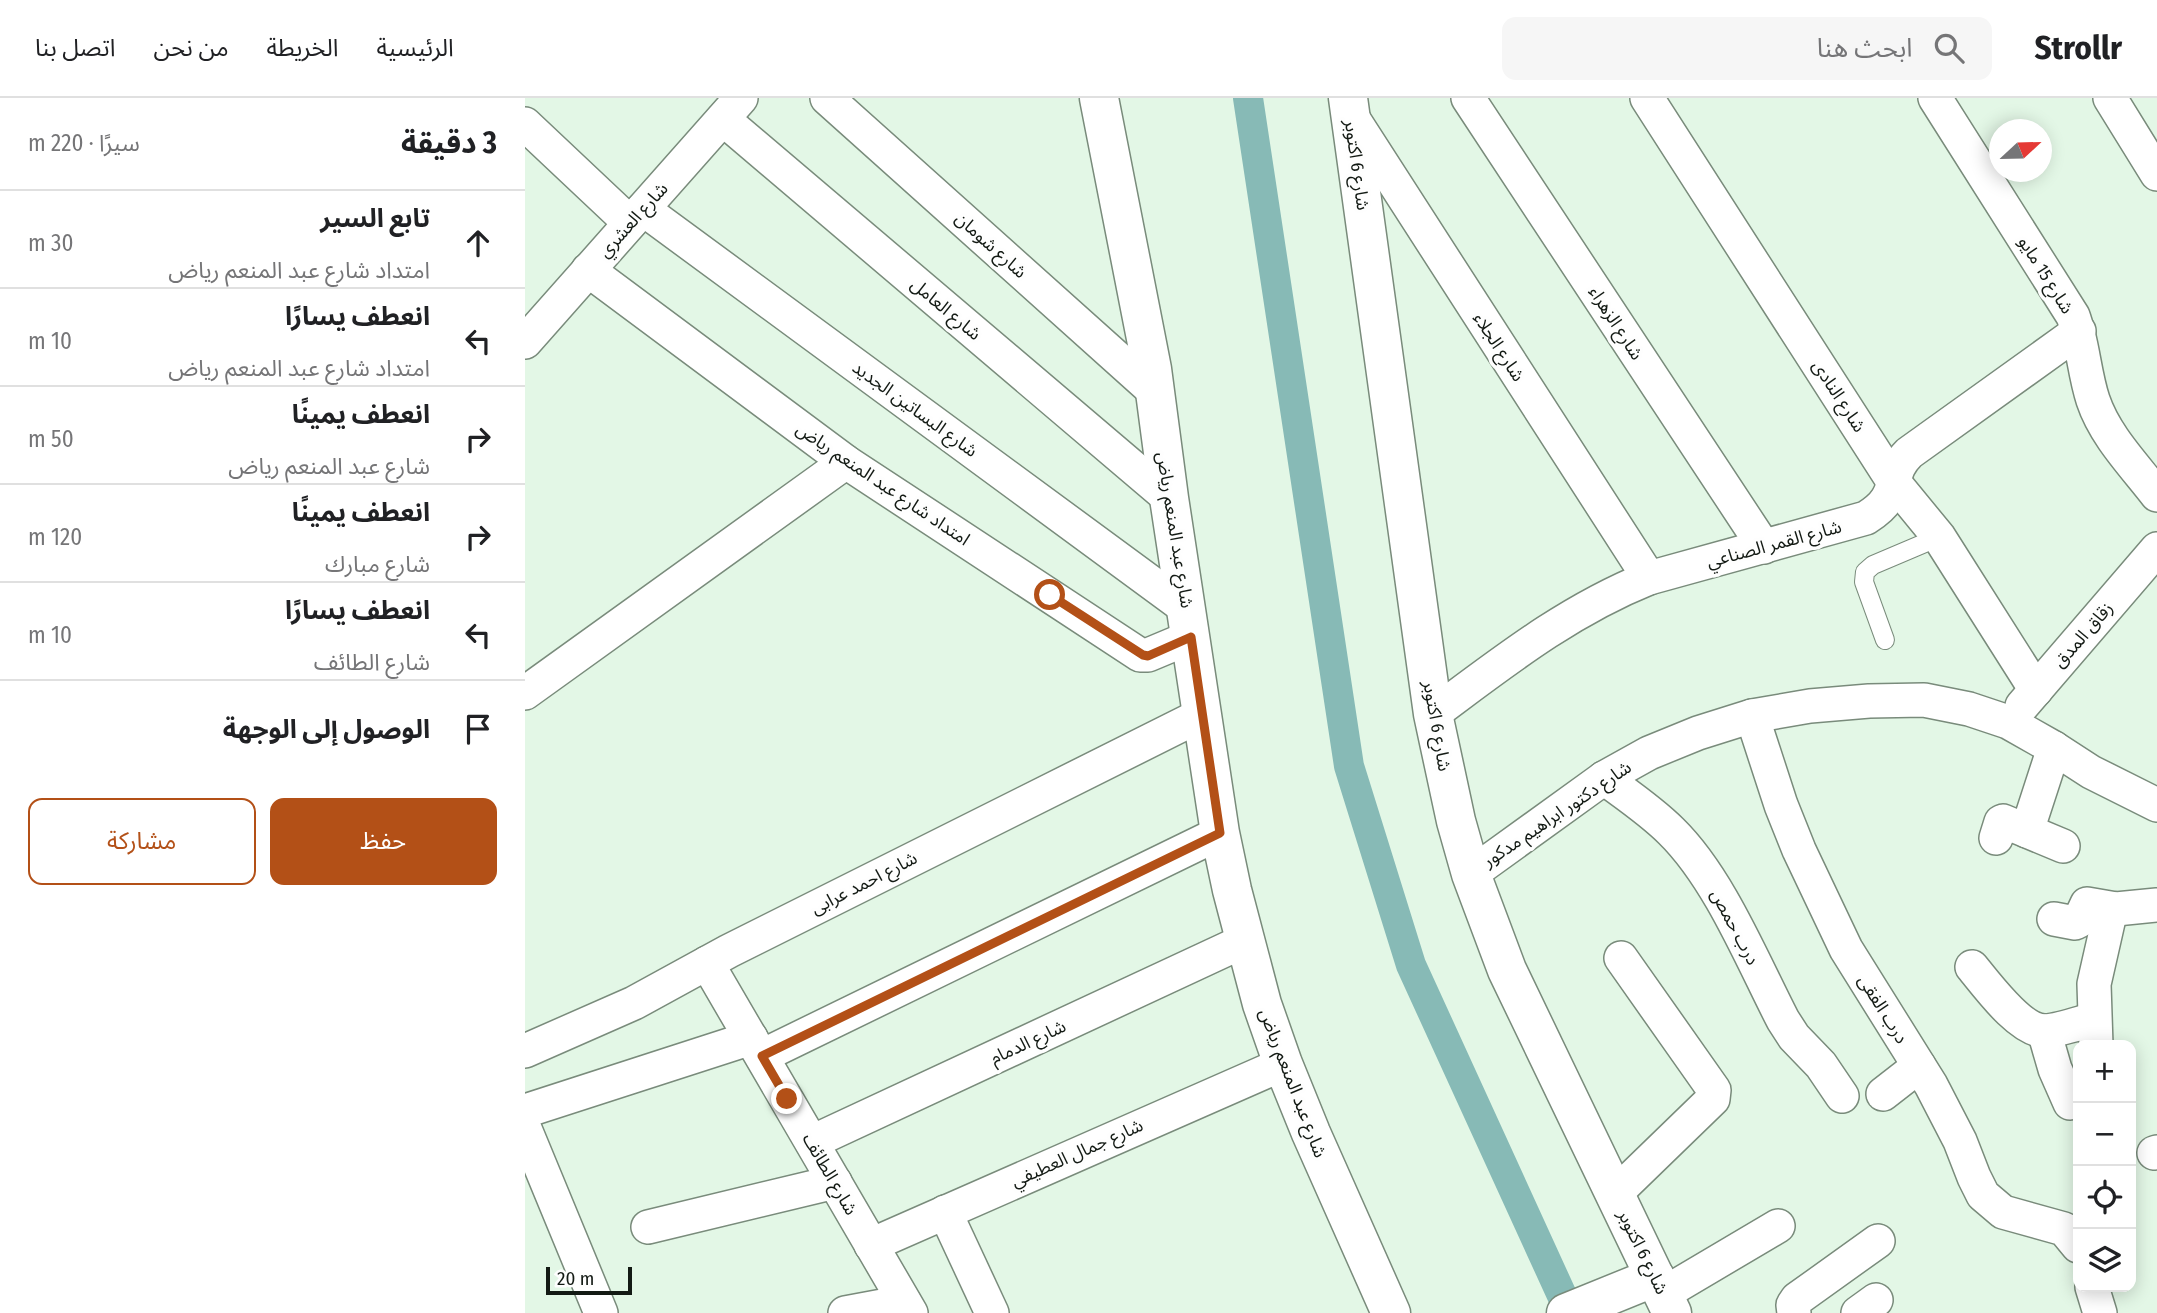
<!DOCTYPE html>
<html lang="ar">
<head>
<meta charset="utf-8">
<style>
	body { margin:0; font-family:"Fira Sans Condensed","Noto Sans Arabic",sans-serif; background:#f6f6f6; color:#202124; direction:rtl }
	.controls { position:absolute; right:21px; bottom:21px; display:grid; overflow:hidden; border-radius:14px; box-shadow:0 4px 18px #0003 }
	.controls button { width:63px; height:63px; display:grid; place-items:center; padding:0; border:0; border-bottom:2px solid #e0e0e0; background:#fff; color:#202124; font:35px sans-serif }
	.compass { position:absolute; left:1464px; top:21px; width:63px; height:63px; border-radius:50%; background:#fff; box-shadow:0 4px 18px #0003; rotate:68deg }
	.scale { position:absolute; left:21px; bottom:18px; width:86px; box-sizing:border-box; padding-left:7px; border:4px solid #131a14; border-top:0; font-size:19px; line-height:24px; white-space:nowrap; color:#131a14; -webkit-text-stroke:5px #fefefe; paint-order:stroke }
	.stop { position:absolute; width:21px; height:21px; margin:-16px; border:5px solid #b35017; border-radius:50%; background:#fff }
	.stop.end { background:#b35017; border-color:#fff; box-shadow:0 2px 7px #0008 }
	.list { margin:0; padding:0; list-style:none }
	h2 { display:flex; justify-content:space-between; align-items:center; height:91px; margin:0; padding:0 28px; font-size:30px }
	h2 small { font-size:23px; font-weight:400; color:#757577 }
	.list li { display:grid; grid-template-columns:46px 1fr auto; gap:21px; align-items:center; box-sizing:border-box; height:98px; padding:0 28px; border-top:2px solid #e0e0e0 }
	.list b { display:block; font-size:26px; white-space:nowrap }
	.list p { margin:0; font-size:23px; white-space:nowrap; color:#757577 }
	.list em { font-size:23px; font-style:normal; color:#757577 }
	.actions { display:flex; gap:14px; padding:21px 28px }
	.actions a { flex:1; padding:16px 0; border:2px solid #b35017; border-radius:14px; text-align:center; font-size:24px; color:#b35017 }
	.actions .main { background:#b35017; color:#fff }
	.icon { flex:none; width:38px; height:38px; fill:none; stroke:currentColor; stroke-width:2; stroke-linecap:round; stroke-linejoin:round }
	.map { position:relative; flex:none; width:1632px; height:1215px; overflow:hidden; direction:ltr }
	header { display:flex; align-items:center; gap:42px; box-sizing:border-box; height:98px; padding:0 35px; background:#fff; border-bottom:2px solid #e0e0e0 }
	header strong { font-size:33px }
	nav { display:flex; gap:38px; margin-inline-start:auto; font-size:24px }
	.search { width:490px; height:63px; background:#f6f6f6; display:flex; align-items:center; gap:18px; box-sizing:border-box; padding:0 24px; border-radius:14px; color:#757577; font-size:26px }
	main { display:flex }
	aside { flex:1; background:#fff }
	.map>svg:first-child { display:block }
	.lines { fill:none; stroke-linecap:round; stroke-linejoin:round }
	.canal { stroke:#87bab6; stroke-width:30 }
	.lane-casing { stroke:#798b7b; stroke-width:20 }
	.street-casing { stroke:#798b7b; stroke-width:36 }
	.secondary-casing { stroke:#798b7b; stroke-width:41 }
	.lane { stroke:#fff; stroke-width:18 }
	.street { stroke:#fff; stroke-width:33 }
	.secondary { stroke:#fff; stroke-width:38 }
	.route { stroke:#b35017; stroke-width:9 }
	.labels { text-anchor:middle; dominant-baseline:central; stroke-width:7; stroke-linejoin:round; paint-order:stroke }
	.street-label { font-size:18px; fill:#131a14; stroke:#fefefe }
</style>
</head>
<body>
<header>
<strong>Strollr</strong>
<div class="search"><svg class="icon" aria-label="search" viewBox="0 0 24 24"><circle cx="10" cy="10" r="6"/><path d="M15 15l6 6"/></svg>ابحث هنا</div>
<nav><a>الرئيسية</a><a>الخريطة</a><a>من نحن</a><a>اتصل بنا</a></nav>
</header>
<main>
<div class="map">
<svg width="1632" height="1215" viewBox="0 0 1632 1215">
	<rect width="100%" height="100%" fill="#e3f7e6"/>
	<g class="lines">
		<!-- canal -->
		<path class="canal" d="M723 0 824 668 886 867 1045 1215"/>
		<defs>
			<path id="lane" d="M1360 542 1339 484 1340 474 1348 467 1414 439"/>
			<g id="street">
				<path d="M302 0 630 294"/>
				<path d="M943 0 1239 449"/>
				<path d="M1122 0 1368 383 1414 439 1511 592"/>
				<path d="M1410 0 1548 218C1558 245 1559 275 1568 302 1580 338 1609 367 1632 397"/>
				<path d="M1585 0 1632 76"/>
				<path d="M827 19 1124 480"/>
				<path d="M198 21 644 400"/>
				<path d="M0 26 105 125"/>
				<path d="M118 111 662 511"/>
				<path d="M63 172 321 364 615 557H623L666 539"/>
				<path d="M0 244 216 0"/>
				<path d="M0 595 321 364"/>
				<path d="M1497 608 1632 451"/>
				<path d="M908 616C978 564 1042 513 1124 480L1341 420C1349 415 1357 409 1362 401 1373 384 1366 373 1384 355L1554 233"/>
				<path d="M1227 618 1256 707 1274 752 1321 851 1406 987 1435 1043 1449 1079 1458 1097 1478 1114 1539 1131 1553 1148"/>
				<path d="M1079 680C1102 697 1126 713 1146 733 1194 780 1227 862 1258 922L1269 939 1296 967 1317 998"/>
				<path d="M1502 733 1529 650"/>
				<path d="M1471 740 1476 724 1478 723 1538 748"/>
				<path d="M946 776 1079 680 1124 655 1173 635 1227 618 1285 608 1344 603 1399 602 1444 611 1483 624 1529 650 1566 674 1632 707"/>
				<path d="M1529 821 1550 825 1554 823 1562 806 1591 811 1632 807"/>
				<path d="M182 865 386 1215"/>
				<path d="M1447 869C1462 887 1495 933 1520 933 1536 932 1554 925 1569 921"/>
				<path d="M1519 933 1530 971 1545 1005"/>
				<path d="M1571 947 1569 886 1586 811"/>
				<path d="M0 953 109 905 204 853 678 616"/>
				<path d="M237 958 695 735"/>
				<path d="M1358 996 1394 968"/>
				<path d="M0 1013 226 940"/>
				<path d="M0 1031 76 1215"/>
				<path d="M287 1044 719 843"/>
				<path d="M1629 1055 1632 1054"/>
				<path d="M1090 1096 1188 1001 1189 992 1096 860"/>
				<path d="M420 1114 467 1215"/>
				<path d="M123 1129 310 1084"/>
				<path d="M346 1147 758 966"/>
				<path d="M1567 1189 1575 1215"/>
				<path d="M1138 1196 1253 1128"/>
				<path d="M320 1215 379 1204"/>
				<path d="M1269 1215 1268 1207 1272 1201 1353 1143"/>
				<path d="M1333 1215 1351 1202"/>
			</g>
			<g id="secondary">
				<path d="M574 0 627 271 644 400 695 735 707 792 737 906 758 966 786 1035 866 1215"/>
				<path d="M823 0 908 616 931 723 946 776 982 872 1147 1215"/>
				<path d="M1041 1215 1130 1179"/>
			</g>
		</defs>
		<!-- lane casing -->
		<use href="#lane" class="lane-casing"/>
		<!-- street casing -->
		<use href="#street" class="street-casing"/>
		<!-- secondary casing -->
		<use href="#secondary" class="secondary-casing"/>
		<!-- lane -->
		<use href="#lane" class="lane"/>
		<!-- street -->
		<use href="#street" class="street"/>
		<!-- secondary -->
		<use href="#secondary" class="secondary"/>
	</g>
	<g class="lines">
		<!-- route -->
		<path class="route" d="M262 1001 237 958 695 735 666 539 623 558 618 557 525 497"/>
	</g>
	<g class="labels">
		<!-- street labels -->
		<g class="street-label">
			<text transform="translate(832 67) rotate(82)">شارع 6 اكتوبر</text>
			<text transform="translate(108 122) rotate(-48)">شارع العشري</text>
			<text transform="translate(466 147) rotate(42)">شارع شومان</text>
			<text transform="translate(1521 177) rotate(58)">شارع 15 مايو</text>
			<text transform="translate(421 211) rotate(40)">شارع العامل</text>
			<text transform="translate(1091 225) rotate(57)">شارع الزهراء</text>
			<text transform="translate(974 249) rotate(57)">شارع الجلاء</text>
			<text transform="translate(1314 298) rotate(57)">شارع النادى</text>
			<text transform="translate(390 311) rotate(36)">شارع البساتين الجديد</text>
			<text transform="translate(358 386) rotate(34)">امتداد شارع عبد المنعم رياض</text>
			<text transform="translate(650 432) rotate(81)">شارع عبد المنعم رياض</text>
			<text transform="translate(1249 446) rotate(-15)">شارع القمر الصناعي</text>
			<text transform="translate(1558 537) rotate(-49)">زقاق المدق</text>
			<text transform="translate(912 628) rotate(80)">شارع 6 اكتوبر</text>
			<text transform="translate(1032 716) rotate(-34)">شارع دكتور ابراهيم مدكور</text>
			<text transform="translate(339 785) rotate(-27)">شارع احمد عرابى</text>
			<text transform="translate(1210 829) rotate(62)">درب حمص</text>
			<text transform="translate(1358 911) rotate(58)">درب الفقى</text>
			<text transform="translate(503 944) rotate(-25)">شارع الدمام</text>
			<text transform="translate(768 985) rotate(69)">شارع عبد المنعم رياض</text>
			<text transform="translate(552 1055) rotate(-24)">شارع جمال العطيفي</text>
			<text transform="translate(305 1076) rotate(60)">شارع الطائف</text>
			<text transform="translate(1118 1154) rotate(64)">شارع 6 اكتوبر</text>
		</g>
	</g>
</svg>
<div class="controls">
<button>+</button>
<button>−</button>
<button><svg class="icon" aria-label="locate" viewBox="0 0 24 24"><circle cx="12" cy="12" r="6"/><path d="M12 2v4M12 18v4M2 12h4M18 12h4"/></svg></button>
<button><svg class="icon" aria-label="layers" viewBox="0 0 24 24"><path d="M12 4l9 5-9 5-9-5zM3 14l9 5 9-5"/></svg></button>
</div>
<svg class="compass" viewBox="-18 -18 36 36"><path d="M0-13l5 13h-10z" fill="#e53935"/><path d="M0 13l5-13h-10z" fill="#757577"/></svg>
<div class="scale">20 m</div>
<div class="stop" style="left:525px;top:497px"></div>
<div class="stop end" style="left:262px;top:1001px"></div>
</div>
<aside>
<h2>3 دقيقة<small>سيرًا · 220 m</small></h2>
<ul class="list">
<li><svg class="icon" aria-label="ahead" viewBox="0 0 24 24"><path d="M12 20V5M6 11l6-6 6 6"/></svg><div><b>تابع السير</b><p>امتداد شارع عبد المنعم رياض</p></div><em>30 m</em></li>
<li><svg class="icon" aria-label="left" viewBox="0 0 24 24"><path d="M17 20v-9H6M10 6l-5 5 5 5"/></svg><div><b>انعطف يسارًا</b><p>امتداد شارع عبد المنعم رياض</p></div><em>10 m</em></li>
<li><svg class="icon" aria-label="right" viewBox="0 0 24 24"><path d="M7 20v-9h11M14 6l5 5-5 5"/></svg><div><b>انعطف يمينًا</b><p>شارع عبد المنعم رياض</p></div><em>50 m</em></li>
<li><svg class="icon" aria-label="right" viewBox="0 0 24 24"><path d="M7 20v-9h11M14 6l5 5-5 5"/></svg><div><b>انعطف يمينًا</b><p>شارع مبارك</p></div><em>120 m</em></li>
<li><svg class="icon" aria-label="left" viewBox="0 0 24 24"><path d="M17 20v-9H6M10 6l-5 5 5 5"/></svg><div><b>انعطف يسارًا</b><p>شارع الطائف</p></div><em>10 m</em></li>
<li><svg class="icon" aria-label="arrive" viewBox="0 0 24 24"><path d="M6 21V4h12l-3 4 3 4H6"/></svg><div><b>الوصول إلى الوجهة</b></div></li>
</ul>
<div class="actions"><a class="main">حفظ</a><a>مشاركة</a></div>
</aside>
</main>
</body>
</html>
